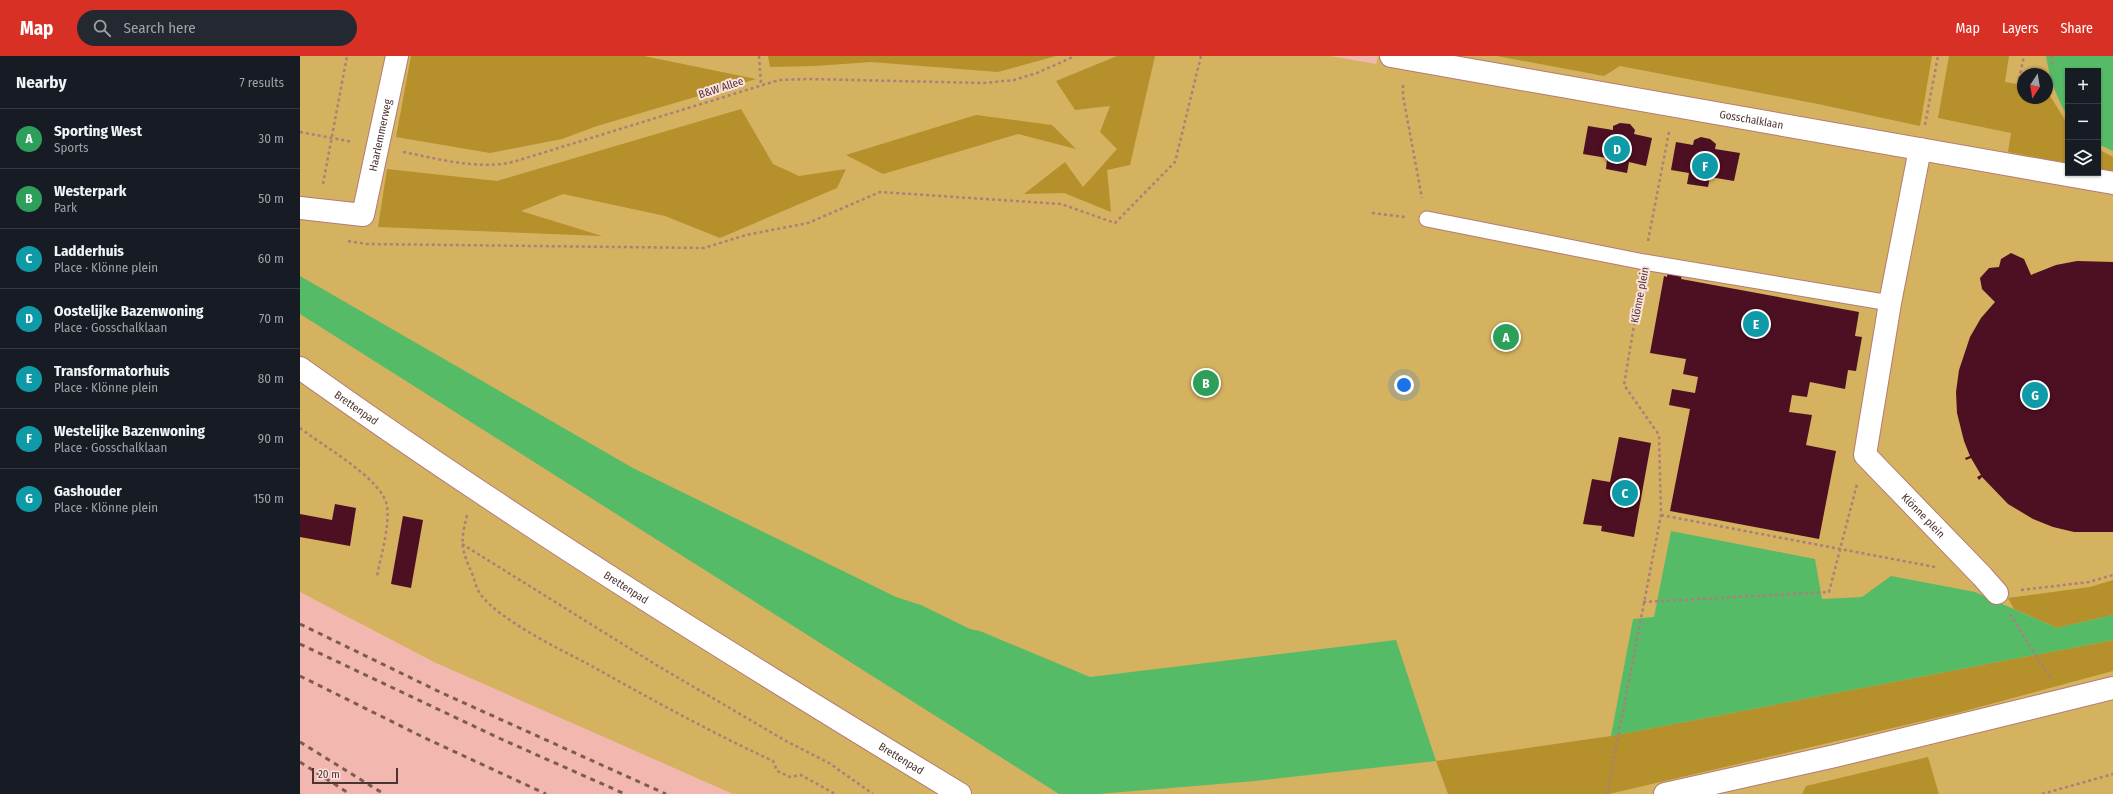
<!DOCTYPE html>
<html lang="en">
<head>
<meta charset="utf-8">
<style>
	body { margin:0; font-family:"Fira Sans Condensed",sans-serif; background:#242831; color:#f1f3f6 }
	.controls { position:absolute; right:12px; top:12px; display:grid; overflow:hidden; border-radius:0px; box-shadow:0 1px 3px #0004 }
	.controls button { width:36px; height:36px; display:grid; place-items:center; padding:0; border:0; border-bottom:1px solid #363941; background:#171b24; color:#f1f3f6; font:20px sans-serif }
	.compass { position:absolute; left:1717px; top:12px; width:36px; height:36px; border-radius:50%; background:#171b24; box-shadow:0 1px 3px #0004; rotate:192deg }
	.scale { position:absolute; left:12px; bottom:10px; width:86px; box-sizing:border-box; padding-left:4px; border:2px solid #4c3431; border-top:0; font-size:11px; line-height:14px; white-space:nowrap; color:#4c3431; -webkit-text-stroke:3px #fbe2de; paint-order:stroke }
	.you { position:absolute; left:1104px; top:329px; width:14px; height:14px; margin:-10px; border:3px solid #fff; border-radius:50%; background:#1a73e8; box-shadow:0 0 0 6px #1a73e833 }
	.badge { display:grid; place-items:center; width:26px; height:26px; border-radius:50%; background:#d93025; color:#fff; font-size:13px; font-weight:700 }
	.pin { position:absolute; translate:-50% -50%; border:2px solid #fff; box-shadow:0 1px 4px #0006 }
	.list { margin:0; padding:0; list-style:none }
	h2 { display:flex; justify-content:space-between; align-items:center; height:52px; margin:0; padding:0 16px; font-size:17px }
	h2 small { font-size:13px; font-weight:400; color:#9ea1a6 }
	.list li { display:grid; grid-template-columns:26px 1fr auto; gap:12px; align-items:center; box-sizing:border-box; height:60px; padding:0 16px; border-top:1px solid #363941 }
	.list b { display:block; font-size:15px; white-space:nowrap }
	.list p { margin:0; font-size:13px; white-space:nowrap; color:#9ea1a6 }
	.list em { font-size:13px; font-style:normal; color:#9ea1a6 }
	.icon { flex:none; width:22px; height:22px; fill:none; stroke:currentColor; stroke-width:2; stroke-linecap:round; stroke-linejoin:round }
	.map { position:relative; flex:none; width:1813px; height:738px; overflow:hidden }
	header { display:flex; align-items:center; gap:24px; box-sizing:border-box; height:56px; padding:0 20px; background:#d93025; color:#fff }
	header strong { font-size:19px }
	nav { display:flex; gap:22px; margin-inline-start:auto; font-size:14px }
	.search { width:280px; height:36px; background:#242831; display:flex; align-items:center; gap:10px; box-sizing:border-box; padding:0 14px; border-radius:22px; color:#9ea1a6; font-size:15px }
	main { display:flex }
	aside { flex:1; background:#171b24 }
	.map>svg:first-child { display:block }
	.green { fill:#d4b260; fill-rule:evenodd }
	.forest { fill:#b6902b }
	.water { fill:#55bb67 }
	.building { fill:#4d1022 }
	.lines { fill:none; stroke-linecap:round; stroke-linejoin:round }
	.lane-casing { stroke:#b37c75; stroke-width:17 }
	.street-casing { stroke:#b37c75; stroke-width:24 }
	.path { stroke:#ac7f7a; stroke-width:2.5; stroke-dasharray:3 3; stroke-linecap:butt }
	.lane { stroke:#fff; stroke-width:15 }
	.street { stroke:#fff; stroke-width:22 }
	.rail { stroke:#7c5a55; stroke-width:3; stroke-dasharray:5 5; stroke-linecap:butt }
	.labels { text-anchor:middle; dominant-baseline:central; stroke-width:4; stroke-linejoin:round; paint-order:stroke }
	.street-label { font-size:11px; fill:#4c3431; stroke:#fbe2de }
</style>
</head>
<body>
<header>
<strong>Map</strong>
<div class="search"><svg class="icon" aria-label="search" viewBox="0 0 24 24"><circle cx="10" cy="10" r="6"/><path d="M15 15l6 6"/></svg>Search here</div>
<nav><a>Map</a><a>Layers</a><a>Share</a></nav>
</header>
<main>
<aside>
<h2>Nearby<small>7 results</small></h2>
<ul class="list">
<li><span class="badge" style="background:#2e9e5b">A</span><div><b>Sporting West</b><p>Sports</p></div><em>30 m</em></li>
<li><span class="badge" style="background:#2e9e5b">B</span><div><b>Westerpark</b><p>Park</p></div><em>50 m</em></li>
<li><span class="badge" style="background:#0f9aa8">C</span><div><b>Ladderhuis</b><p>Place · Klönne plein</p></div><em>60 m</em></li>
<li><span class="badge" style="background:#0f9aa8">D</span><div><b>Oostelijke Bazenwoning</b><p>Place · Gosschalklaan</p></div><em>70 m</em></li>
<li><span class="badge" style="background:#0f9aa8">E</span><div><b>Transformatorhuis</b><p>Place · Klönne plein</p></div><em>80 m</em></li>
<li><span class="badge" style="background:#0f9aa8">F</span><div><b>Westelijke Bazenwoning</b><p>Place · Gosschalklaan</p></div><em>90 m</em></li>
<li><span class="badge" style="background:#0f9aa8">G</span><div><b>Gashouder</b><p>Place · Klönne plein</p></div><em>150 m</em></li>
</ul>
</aside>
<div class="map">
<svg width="1813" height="738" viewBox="0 0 1813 738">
	<rect width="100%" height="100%" fill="#f2b7af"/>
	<!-- green -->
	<path class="green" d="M0 0H1030L1076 8 1078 0H1813V738H433L134 606 0 536ZM1768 15H1798V117H1768ZM1723 18H1747V42H1723Z"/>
	<!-- forest -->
	<g class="forest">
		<path d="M111 0H344L456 23 297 70 262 83 190 97 96 81Z"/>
		<path d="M468 0H756L698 16 571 6 515 10 470 11Z"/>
		<path d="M817 0H855L830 109 807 114 811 156 764 137 724 138 765 106 783 131 817 93 800 76 810 50 775 54 756 25Z"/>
		<path d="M1197 0H1632L1620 70 1518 48 1320 10 1304 20Z"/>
		<path d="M1649 0H1709L1705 26 1723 29V42H1747V35L1768 69V107L1708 96 1711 77 1638 62Z"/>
		<path d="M441 53 473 108 499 120 546 113 537 132 420 182 365 160 263 138 221 155 302 180 78 171 87 113 197 125Z"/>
		<path d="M676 59 752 69 776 93 718 78 583 118 546 99Z"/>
		<path d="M1798 93 1813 101V115L1798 113Z"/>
		<path d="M1813 524V559L1757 572 1714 553 1708 542 1790 531Z"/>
		<path d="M1813 584V615L1661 656 1309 738H1148L1136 705 1311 680Z"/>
		<path d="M1628 701 1639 738H1502L1506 730Z"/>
	</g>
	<!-- water -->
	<g class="water">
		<path d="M1746 0H1813V95L1798 88V15H1768V61C1756 41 1750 23 1746 0Z"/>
		<path d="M0 220 333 412 596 541 621 549 670 573 680 575 790 621 1096 584 1136 705 955 725 798 738H759L0 258Z"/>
		<path d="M1371 475 1515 503 1522 543 1562 541 1591 520 1675 536 1757 572 1813 559V584L1311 680 1333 563 1354 561Z"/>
	</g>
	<!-- building -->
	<g class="building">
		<path d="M1320 67 1330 68 1335 74 1334 78 1352 82 1346 110 1329 106 1327 117 1306 113 1307 102 1283 98 1288 70 1313 74V70Z"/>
		<path d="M1401 81 1410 83 1416 88 1415 93 1440 97 1434 125 1410 121 1408 131 1387 128 1389 117 1371 114 1376 86 1393 89 1394 84Z"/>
		<path d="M1711 197 1724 203 1731 219 1756 209 1777 205 1813 206V476H1774L1753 471 1733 463 1708 448 1682 421 1679 424 1677 421 1681 419 1671 402 1666 404 1665 402 1670 400 1664 385 1657 357 1656 336 1659 314 1670 281 1681 262 1695 246 1682 233 1680 222 1689 212 1699 211 1701 203Z"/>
		<path d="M1368 214 1382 217 1381 223 1559 256 1555 280 1562 281 1556 315 1548 314 1545 333 1510 326 1507 341 1492 339 1489 356 1512 359 1506 389 1536 395 1519 483 1370 455 1390 353 1369 349 1372 333 1395 337 1398 321 1383 318 1386 303 1350 297 1364 220 1367 221Z"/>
		<path d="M1319 381 1351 387 1334 481 1301 475 1302 470 1283 468 1292 423 1310 426Z"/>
		<path d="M35 448 56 452 50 490 0 481V458L32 464Z"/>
		<path d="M103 460 123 464 111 532 91 528Z"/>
	</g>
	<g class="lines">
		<defs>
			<path id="lane" d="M1127 163 1344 206 1590 247"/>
			<g id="street">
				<path id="s1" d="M1091 0 1813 127"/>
				<path id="s2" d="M1620 93 1590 247 1565 399 1682 520 1697 537"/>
				<path id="s3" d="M0 152 63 159 97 0"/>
				<path id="s4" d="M0 312C213 464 436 602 660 738"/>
				<path d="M1365 738 1535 700 1813 632"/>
			</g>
		</defs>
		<!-- lane casing -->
		<use href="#lane" class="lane-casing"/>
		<!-- street casing -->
		<use href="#street" class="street-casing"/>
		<!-- path -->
		<g class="path">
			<path d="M459 0 461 28"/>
			<path d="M1752 0 1753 8"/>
			<path d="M1719 23 1724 0"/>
			<path d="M1103 29V40L1122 142"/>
			<path d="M1625 69 1638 0"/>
			<path d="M0 76 53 86"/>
			<path d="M103 96C140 103 176 114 213 106L479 24 509 23 684 27 714 24 737 17 775 0"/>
			<path d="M23 128 47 0"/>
			<path d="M1072 157 1105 161"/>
			<path d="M48 185 67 188 404 192 446 179 508 167 580 136 761 148 815 167 875 106 901 0"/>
			<path d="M1348 185 1369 76"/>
			<path d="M0 372C21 389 83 423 87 450 90 469 81 500 77 520"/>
			<path d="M167 459C160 488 161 492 173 520 175 526 177 534 181 539 200 564 259 593 288 608 349 642 410 676 473 705L477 715 490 721 501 719 535 738"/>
			<path d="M1361 459 1635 511"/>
			<path d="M162 488 358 610 486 685 529 707 573 738"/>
			<path d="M1721 534 1789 526 1813 519"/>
			<path d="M1343 546 1529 536 1557 428"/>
			<path d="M1710 558 1750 622"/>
			<path d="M1307 738 1361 459 1359 379 1324 329 1341 227"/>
			<path d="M1742 738 1813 718"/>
		</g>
		<!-- lane -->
		<use href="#lane" class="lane"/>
		<!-- street -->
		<use href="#street" class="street"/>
		<!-- rail -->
		<g class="rail">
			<path d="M0 568 142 637 366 738"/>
			<path d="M0 588 201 683 325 738"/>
			<path d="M0 620 125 682 246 738"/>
			<path d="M0 686 84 738"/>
			<path d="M0 706 50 738"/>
		</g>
	</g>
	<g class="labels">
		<!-- street labels -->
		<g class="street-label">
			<text transform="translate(421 32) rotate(-18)">B&amp;W Allee</text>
			<text stroke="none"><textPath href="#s1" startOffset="366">Gosschalklaan</textPath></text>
			<text stroke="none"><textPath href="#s3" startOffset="145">Haarlemmerweg</textPath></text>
			<text transform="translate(1340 239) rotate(-79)">Klönne plein</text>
			<text stroke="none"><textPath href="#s4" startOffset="69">Brettenpad</textPath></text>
			<text stroke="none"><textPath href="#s2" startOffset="395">Klönne plein</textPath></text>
			<text stroke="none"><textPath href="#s4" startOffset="393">Brettenpad</textPath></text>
			<text stroke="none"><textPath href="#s4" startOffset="717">Brettenpad</textPath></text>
		</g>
	</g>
</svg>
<div class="controls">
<button>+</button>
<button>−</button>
<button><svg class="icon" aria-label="layers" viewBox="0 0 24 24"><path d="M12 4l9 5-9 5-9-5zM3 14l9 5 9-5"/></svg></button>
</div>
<svg class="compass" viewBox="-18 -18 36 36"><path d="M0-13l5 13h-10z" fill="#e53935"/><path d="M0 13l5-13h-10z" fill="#9ea1a6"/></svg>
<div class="scale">20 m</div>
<div class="you"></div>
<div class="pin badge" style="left:1206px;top:281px;background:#2e9e5b">A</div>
<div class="pin badge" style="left:906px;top:327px;background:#2e9e5b">B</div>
<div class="pin badge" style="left:1325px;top:437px;background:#0f9aa8">C</div>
<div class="pin badge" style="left:1317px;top:93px;background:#0f9aa8">D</div>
<div class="pin badge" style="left:1456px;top:268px;background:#0f9aa8">E</div>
<div class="pin badge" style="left:1405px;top:110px;background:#0f9aa8">F</div>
<div class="pin badge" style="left:1735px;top:339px;background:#0f9aa8">G</div>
</div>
</main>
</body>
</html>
